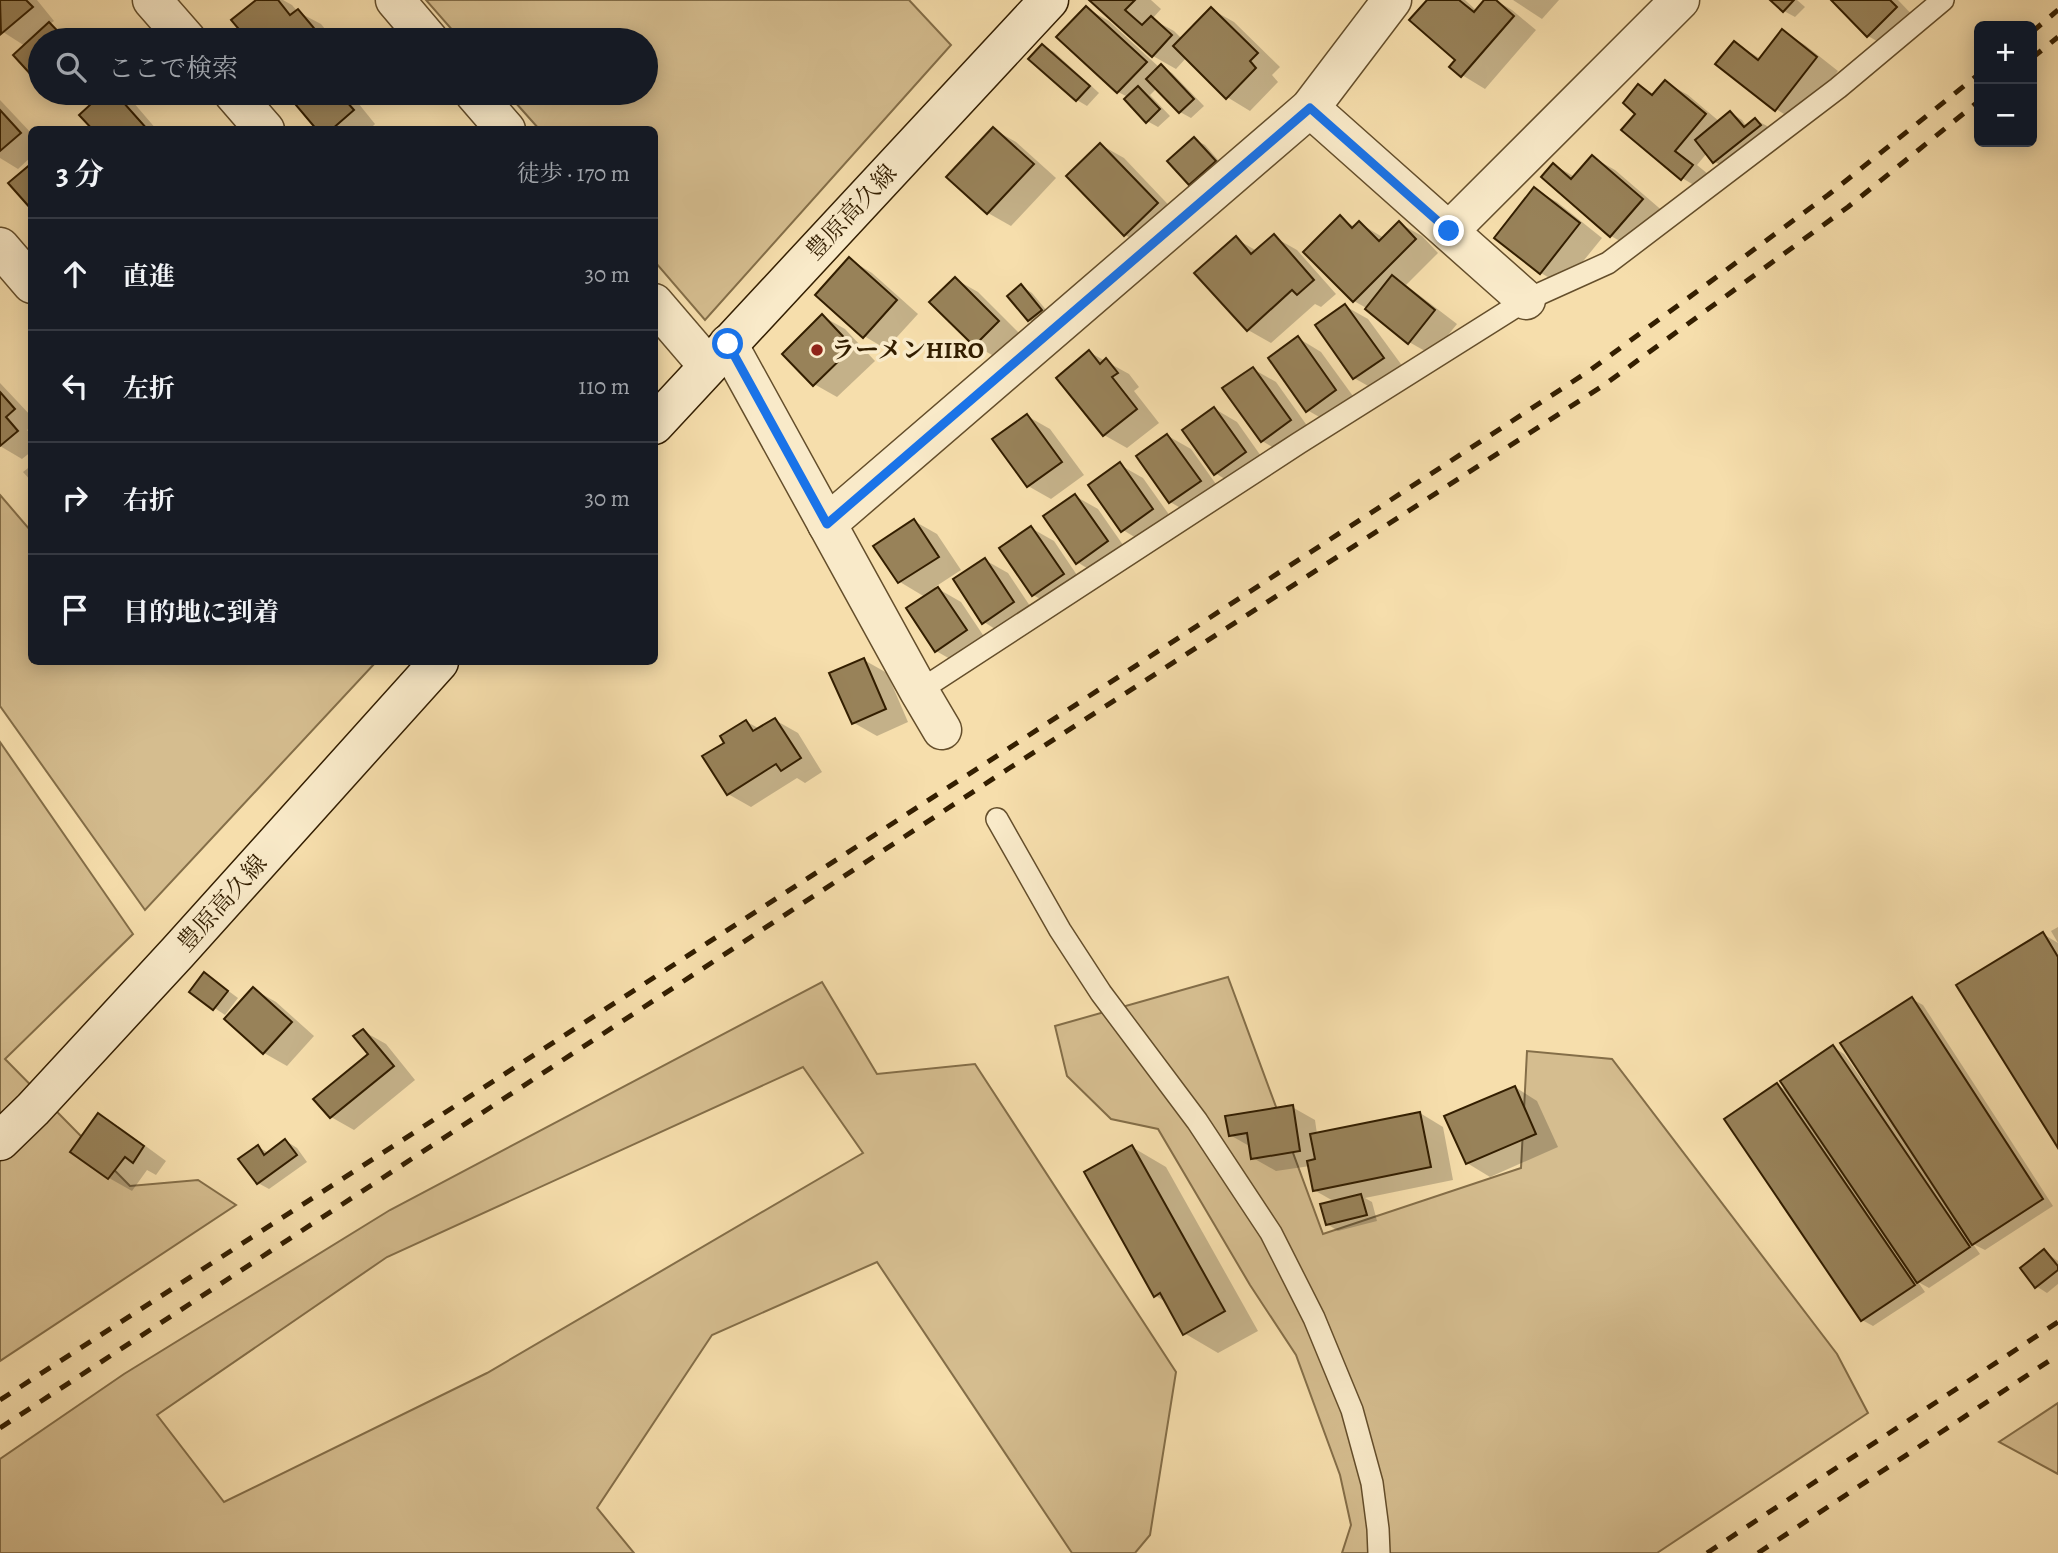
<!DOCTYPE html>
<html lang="ja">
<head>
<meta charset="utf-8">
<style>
	body { margin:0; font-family:Alegreya,"Noto Serif JP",serif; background:#20242c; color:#f1f3f6 }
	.controls { position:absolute; right:21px; top:21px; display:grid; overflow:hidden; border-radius:10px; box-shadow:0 4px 18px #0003 }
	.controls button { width:63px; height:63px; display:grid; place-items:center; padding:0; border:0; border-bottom:2px solid #363941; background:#171b24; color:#f1f3f6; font:35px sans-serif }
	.stop { position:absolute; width:21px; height:21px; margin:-16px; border:5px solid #1a73e8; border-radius:50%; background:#fff }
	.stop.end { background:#1a73e8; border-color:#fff; box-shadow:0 2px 7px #0008 }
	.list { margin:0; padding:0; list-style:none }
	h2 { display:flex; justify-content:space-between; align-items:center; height:91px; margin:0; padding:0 28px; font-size:30px }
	h2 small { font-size:23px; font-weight:400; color:#9ea1a6 }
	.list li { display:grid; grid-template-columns:46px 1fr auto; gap:21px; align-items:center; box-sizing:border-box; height:112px; padding:0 28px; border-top:2px solid #363941 }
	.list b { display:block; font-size:26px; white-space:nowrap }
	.list em { font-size:23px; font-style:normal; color:#9ea1a6 }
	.icon { flex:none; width:38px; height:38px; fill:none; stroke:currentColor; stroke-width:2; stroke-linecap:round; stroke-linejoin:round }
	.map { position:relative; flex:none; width:2058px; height:1553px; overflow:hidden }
	.search { position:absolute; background:#171b24; box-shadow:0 4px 18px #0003; left:28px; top:28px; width:630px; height:77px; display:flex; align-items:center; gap:18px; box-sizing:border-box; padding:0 24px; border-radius:38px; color:#9ea1a6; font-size:26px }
	.panel { position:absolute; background:#171b24; box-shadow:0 4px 18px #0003; left:28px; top:126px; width:630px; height:539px; border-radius:10px }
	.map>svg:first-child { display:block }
	.green { fill:#d5bd8f; stroke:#846e48; stroke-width:2; fill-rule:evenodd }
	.shadow { fill:#0003 }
	.building { fill:#988259; stroke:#331e00; stroke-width:2 }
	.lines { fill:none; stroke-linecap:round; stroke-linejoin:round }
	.service-casing { stroke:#644e2b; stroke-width:24 }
	.minor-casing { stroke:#644e2b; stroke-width:41 }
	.tertiary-casing { stroke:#644e2b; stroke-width:41 }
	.secondary-casing { stroke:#331e00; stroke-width:41 }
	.service { stroke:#f9eac9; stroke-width:21 }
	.minor { stroke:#f9eac9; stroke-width:38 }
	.tertiary { stroke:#f9eac9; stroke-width:38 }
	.secondary { stroke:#f9eac9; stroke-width:38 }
	.rail { stroke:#331e00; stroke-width:5; stroke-dasharray:12 12; stroke-linecap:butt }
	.route { stroke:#1a73e8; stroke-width:9 }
	.poi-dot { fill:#8f2418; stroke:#f9eac9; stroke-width:2.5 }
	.labels { text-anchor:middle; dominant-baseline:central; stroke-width:7; stroke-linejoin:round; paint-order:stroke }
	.street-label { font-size:24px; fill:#331e00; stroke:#f9eac9 }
	.poi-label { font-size:24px; font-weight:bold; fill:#331e00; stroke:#f9eac9; text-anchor:start }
</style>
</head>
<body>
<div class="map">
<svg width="2058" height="1553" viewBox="0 0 2058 1553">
	<rect width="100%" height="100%" fill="#f6deac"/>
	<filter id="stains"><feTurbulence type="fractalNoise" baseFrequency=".00286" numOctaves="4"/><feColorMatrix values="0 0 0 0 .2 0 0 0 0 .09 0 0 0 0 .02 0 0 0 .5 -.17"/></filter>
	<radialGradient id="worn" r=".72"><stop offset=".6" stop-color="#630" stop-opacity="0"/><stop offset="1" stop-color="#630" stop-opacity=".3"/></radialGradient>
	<!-- green -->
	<g class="green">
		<path d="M426 0H909L951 45 705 320 655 262 654 130 539 129 507 93H646V40H461Z"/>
		<path d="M0 495 31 531 32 662H376L145 910 0 706Z"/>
		<path d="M0 742 133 934 5 1059 130 1186 198 1180 236 1205 0 1361Z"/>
		<path d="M1228 977 1323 1234 1521 1168 1527 1051 1612 1059 1837 1354 1868 1413 1657 1553H1342L1351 1525 1340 1475 1296 1355 1250 1285 1158 1129 1111 1119 1067 1076 1055 1026Z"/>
		<path d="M822 982 877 1074 975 1064 1176 1372 1150 1535 1135 1553H1072L877 1262 712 1335 597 1508 634 1553H0V1459L124 1374 390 1210ZM803 1067 863 1153 487 1373 224 1502 157 1415 387 1257Z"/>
		<path d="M2058 1403V1474L1999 1442Z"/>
	</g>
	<!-- shadow -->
	<g class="shadow">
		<path d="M0 0H37L54 21 50 24 75 40H40V80L35 77 25 46 0 30Z"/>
		<path d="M259 0H283L292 5 298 12 321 24 334 40H250L234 20Z"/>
		<path d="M1091 0H1151L1161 9 1152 19 1174 31 1182 39 1211 9 1234 22 1280 67 1272 75 1278 82 1250 111 1227 97 1187 57 1176 69 1153 56Z"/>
		<path d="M1429 0H1465L1477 11 1486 0H1495L1512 10 1536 30 1485 89 1462 75 1458 59Z"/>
		<path d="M1513 0H1559L1542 19Z"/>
		<path d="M1773 0H1797L1805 7 1795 17 1784 11Z"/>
		<path d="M1834 0H1898L1918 21 1891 49 1868 36Z"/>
		<path d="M1086 8 1109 21 1160 68 1161 66 1172 73 1204 106 1191 118 1180 112 1157 88 1150 95 1170 116 1158 127 1147 121 1128 97 1118 92Z"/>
		<path d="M1783 32 1805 45 1838 71 1798 123 1776 109 1734 43 1761 59Z"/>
		<path d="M1043 46 1054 52 1099 93 1087 106 1077 100Z"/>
		<path d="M1665 82 1688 95 1720 122 1731 113 1742 120 1747 127 1756 120 1767 126 1771 131 1726 168 1715 162 1707 153 1697 165 1714 179 1704 191 1682 178 1637 113 1639 86 1654 95Z"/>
		<path d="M82 93H95L90 97Z"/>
		<path d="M106 93H116L133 102 157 130H95L82 115Z"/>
		<path d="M299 93H350L375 124 369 130H319L293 98Z"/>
		<path d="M0 100 32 134V156L18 169 0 158Z"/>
		<path d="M993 129 1016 142 1056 178 1011 226 988 213 948 177Z"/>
		<path d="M1194 139 1205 145 1225 168 1201 190 1190 184Z"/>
		<path d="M1101 145 1124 158 1180 217 1148 248 1125 235Z"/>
		<path d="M1592 157 1615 170 1665 213 1634 249 1611 236 1554 165 1575 177Z"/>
		<path d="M1534 189 1557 202 1602 238 1563 286 1541 273Z"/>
		<path d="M1340 218 1355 227 1359 223 1384 238 1399 223 1422 236 1438 253 1406 285 1457 324 1432 355 1409 342 1368 309 1354 301Z"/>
		<path d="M1274 237 1297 250 1336 294 1321 307 1315 304 1271 343 1248 330 1236 239 1257 251Z"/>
		<path d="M849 259 872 273 918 314 886 349 864 336Z"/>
		<path d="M955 279 978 292 1021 335 997 358 975 345Z"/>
		<path d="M1021 286 1032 293 1052 317 1040 326 1029 320Z"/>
		<path d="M1345 306 1368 319 1406 371 1377 391 1354 378Z"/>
		<path d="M822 316 845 329 875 361 837 397 814 384Z"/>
		<path d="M1298 338 1321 352 1358 403 1330 423 1307 410Z"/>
		<path d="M1089 352 1129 374 1139 387 1134 391 1159 423 1127 448 1104 435Z"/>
		<path d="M1253 369 1276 382 1313 434 1285 454 1262 441Z"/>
		<path d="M0 383 32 417V427L27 430 32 435V451L22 459 0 446Z"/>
		<path d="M1215 409 1237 422 1268 466 1238 487 1215 473Z"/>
		<path d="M1027 416 1050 429 1084 475 1051 499 1028 486Z"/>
		<path d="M1168 436 1191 449 1223 494 1193 515 1170 502Z"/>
		<path d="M32 465V482L23 472Z"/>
		<path d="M1120 465 1143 478 1175 523 1146 544 1123 530Z"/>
		<path d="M1075 496 1098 509 1130 555 1100 576 1077 562Z"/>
		<path d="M914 521 937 534 961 570 935 587 961 602 989 644 959 664 936 651 925 597 900 582 876 546Z"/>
		<path d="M1031 528 1054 541 1085 587 1056 608 1033 595Z"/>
		<path d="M985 560 1008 573 1036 615 1006 636 984 622Z"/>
		<path d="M864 660 887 673 908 722 877 736 854 723Z"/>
		<path d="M775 720 798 733 822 772 805 783 797 778 751 807 728 794 747 722 760 729Z"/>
		<path d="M2058 927V943L2051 931Z"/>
		<path d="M2043 934 2058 943V1145Z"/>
		<path d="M215 981 238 998 225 1015 191 992Z"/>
		<path d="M253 989 276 1002 314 1036 287 1066 264 1053Z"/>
		<path d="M1912 999 1923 1005 2053 1206 1985 1250 1973 1244 1980 1254 1929 1288 1918 1282 1925 1292 1873 1326 1862 1320 1778 1085 1789 1092 1833 1047 1844 1054 1880 1106 1882 1104Z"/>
		<path d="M363 1031 386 1044 415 1080 354 1130 331 1117 370 1054Z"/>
		<path d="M1515 1087 1537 1101 1558 1147 1490 1177 1467 1163Z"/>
		<path d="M1292 1107 1315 1120 1317 1134 1420 1113 1443 1127 1453 1180 1365 1198 1372 1202 1377 1221 1338 1231 1327 1224 1335 1202 1314 1190 1310 1166 1276 1171 1253 1158 1251 1147 1230 1135Z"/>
		<path d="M98 1115 121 1128 166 1161 156 1175 147 1170 132 1191 109 1178 72 1151Z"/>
		<path d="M286 1141 297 1148 307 1162 269 1189 258 1183V1147L269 1153Z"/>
		<path d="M1132 1147 1166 1167 1258 1331 1218 1353 1184 1333 1167 1303 1156 1296 1086 1173Z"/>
		<path d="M2044 1251 2058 1261V1284L2047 1293 2036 1286Z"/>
	</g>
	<!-- building -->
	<g class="building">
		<path d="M0 0H26L33 7 1 34Z"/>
		<path d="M256 0H278L290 15 298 9 319 34 311 40H248L231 20Z"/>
		<path d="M1089 0H1135L1125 10 1142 25 1151 16 1172 35 1152 57Z"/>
		<path d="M1427 0H1459L1474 12 1484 0H1496L1514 16 1461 77 1449 67 1455 60 1409 20Z"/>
		<path d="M1770 0H1794L1783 12Z"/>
		<path d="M1831 0H1890L1897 7 1867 37Z"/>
		<path d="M1086 6 1147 62 1117 93 1056 37Z"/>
		<path d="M1211 7 1258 53 1250 61 1256 68 1226 99 1173 46Z"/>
		<path d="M49 22 66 40H40V73L34 78 13 55Z"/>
		<path d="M1782 29 1817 57 1775 111 1715 64 1734 41 1758 60Z"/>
		<path d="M1042 44 1090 86 1076 101 1028 59Z"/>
		<path d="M1161 64 1194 99 1179 113 1146 79Z"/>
		<path d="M1665 80 1706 114 1675 151 1693 165 1681 180 1621 130 1635 114 1623 103 1638 84 1652 95Z"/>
		<path d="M1138 86 1160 109 1146 123 1124 99Z"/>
		<path d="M103 93H115L148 130H93L79 115Z"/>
		<path d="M297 93H339L354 110 331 130H317L290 98Z"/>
		<path d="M0 110 21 133 0 151Z"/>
		<path d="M1730 111 1744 127 1755 118 1761 125 1713 163 1695 140Z"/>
		<path d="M993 127 1034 164 987 214 946 177Z"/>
		<path d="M1194 137 1216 161 1189 185 1167 161Z"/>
		<path d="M1100 143 1158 203 1124 236 1066 176Z"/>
		<path d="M1592 155 1643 199 1610 237 1541 177 1553 163 1571 179Z"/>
		<path d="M32 163V210L8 183Z"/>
		<path d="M1534 187 1580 223 1540 274 1494 238Z"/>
		<path d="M1340 215 1352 228 1359 221 1379 241 1399 221 1416 239 1353 302 1303 252Z"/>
		<path d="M1274 234 1314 280 1297 295 1292 290 1247 331 1194 273 1236 236 1251 254Z"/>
		<path d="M849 257 897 300 863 338 815 295Z"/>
		<path d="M1392 275 1435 310 1408 344 1365 309Z"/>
		<path d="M955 277 999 321 974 346 929 302Z"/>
		<path d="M1021 284 1042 310 1028 321 1007 296Z"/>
		<path d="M1345 304 1384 358 1353 379 1315 325Z"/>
		<path d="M822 314 853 347 813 386 782 354Z"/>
		<path d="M1298 336 1336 390 1306 412 1268 358Z"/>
		<path d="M1089 350 1100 364 1106 358 1118 373 1112 377 1137 409 1103 436 1056 378Z"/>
		<path d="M1253 367 1291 420 1261 442 1222 388Z"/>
		<path d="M0 392 15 409 6 417 18 431 0 446Z"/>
		<path d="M1214 407 1246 452 1214 475 1182 430Z"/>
		<path d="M1027 414 1062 462 1027 487 992 439Z"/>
		<path d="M1167 434 1201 481 1169 503 1136 456Z"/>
		<path d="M1120 462 1153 509 1121 532 1088 485Z"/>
		<path d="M1075 494 1108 541 1076 564 1043 516Z"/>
		<path d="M914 519 939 557 898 583 873 546Z"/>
		<path d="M1031 526 1064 574 1032 596 999 548Z"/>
		<path d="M985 558 1014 602 982 624 953 579Z"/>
		<path d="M938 587 967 630 935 652 906 608Z"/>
		<path d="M864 658 886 709 852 724 829 673Z"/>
		<path d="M775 718 801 758 781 771 776 764 727 795 702 756 724 743 720 736 746 720 753 731Z"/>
		<path d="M2043 932 2058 957V1148L1956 985Z"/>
		<path d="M204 972 228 991 213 1010 189 992Z"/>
		<path d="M253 987 292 1022 263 1054 224 1019Z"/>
		<path d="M1912 997 2043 1199 1972 1245 1840 1043Z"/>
		<path d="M363 1029 394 1066 330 1118 313 1099 368 1054 353 1036Z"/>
		<path d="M1833 1045 1970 1247 1917 1283 1780 1081Z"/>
		<path d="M1777 1083 1915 1285 1861 1321 1724 1119Z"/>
		<path d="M1515 1086 1536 1134 1466 1164 1444 1116Z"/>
		<path d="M1293 1105 1300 1151 1251 1159 1247 1133 1229 1136 1225 1116Z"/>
		<path d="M1420 1112 1431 1167 1313 1191 1307 1161 1315 1159 1310 1134Z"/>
		<path d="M98 1113 144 1146 133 1163 125 1157 108 1179 70 1152Z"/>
		<path d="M285 1139 297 1155 257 1184 238 1159 258 1145 264 1155Z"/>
		<path d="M1132 1145 1225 1311 1183 1335 1160 1293 1154 1297 1084 1172Z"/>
		<path d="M1361 1194 1367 1215 1326 1225 1320 1204Z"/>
		<path d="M2044 1249 2058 1266V1270L2035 1288 2020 1268Z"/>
	</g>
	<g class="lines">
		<defs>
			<g id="service">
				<path d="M919 691 1299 443 1526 300 1608 263 1838 88 1943 0"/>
				<path d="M997 819 1060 930 1101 993 1197 1121 1271 1233 1314 1318 1352 1410 1372 1483 1378 1529 1379 1553"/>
			</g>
			<g id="minor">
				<path d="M152 0 187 40"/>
				<path d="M233 93 265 130"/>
				<path d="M1310 108 1526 300"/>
				<path d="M1449 231 1680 0"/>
				<path d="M0 247 32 284"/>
				<path d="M728 344 919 691 942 730"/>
				<path d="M827 524 1310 108 1392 0"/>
			</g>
			<g id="tertiary">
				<path d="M395 0 429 40"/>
				<path d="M474 93 506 130"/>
				<path d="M654 303 708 366"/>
			</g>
			<g id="secondary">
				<path d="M654 425 1049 0"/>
				<path d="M0 1141 33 1109 178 952 439 662"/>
			</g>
		</defs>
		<!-- service casing -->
		<use href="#service" class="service-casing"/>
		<!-- minor casing -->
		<use href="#minor" class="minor-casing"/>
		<!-- tertiary casing -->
		<use href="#tertiary" class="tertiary-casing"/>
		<!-- secondary casing -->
		<use href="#secondary" class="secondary-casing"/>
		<!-- service -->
		<use href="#service" class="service"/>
		<!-- minor -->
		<use href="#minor" class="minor"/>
		<!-- tertiary -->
		<use href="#tertiary" class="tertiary"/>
		<!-- secondary -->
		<use href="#secondary" class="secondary"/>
		<!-- rail -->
		<g class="rail">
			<path d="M2032 32 2058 10"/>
			<path d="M2032 58 2058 37"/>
			<path d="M0 1400 1000 754 1589 371 1828 195 1979 74"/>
			<path d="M0 1428 1008 769 1604 385 1848 207 1979 101"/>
			<path d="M1707 1553 2058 1322"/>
			<path d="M1758 1553 2058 1355"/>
		</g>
	</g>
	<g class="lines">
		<!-- route -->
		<path class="route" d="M728 344 827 524 1310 108 1449 231"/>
	</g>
	<!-- markers -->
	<circle class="poi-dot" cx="817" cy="350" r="7"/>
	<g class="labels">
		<!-- street labels -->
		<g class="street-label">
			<text transform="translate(851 212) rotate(-47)">豊原高久線</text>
			<text transform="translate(222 903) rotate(-48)">豊原高久線</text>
		</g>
		<!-- poi labels -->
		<g class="poi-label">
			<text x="831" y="350">ラーメンHIRO</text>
		</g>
	</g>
	<rect width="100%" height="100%" filter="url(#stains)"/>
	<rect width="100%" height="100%" fill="url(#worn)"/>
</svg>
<div class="controls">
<button>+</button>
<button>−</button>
</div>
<div class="stop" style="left:728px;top:344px"></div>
<div class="stop end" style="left:1449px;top:231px"></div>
<div class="search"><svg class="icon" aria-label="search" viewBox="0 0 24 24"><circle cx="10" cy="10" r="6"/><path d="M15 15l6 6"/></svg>ここで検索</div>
<section class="panel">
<h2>3 分<small>徒歩 · 170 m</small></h2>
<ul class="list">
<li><svg class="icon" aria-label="ahead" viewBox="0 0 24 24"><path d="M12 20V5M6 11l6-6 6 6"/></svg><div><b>直進</b></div><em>30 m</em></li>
<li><svg class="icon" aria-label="left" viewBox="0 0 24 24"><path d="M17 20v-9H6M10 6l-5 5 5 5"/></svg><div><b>左折</b></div><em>110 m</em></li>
<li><svg class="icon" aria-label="right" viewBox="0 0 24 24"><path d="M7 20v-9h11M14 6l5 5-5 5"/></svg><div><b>右折</b></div><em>30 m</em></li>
<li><svg class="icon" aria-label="arrive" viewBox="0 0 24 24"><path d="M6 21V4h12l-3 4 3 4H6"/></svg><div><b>目的地に到着</b></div></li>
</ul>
</section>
</div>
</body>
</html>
